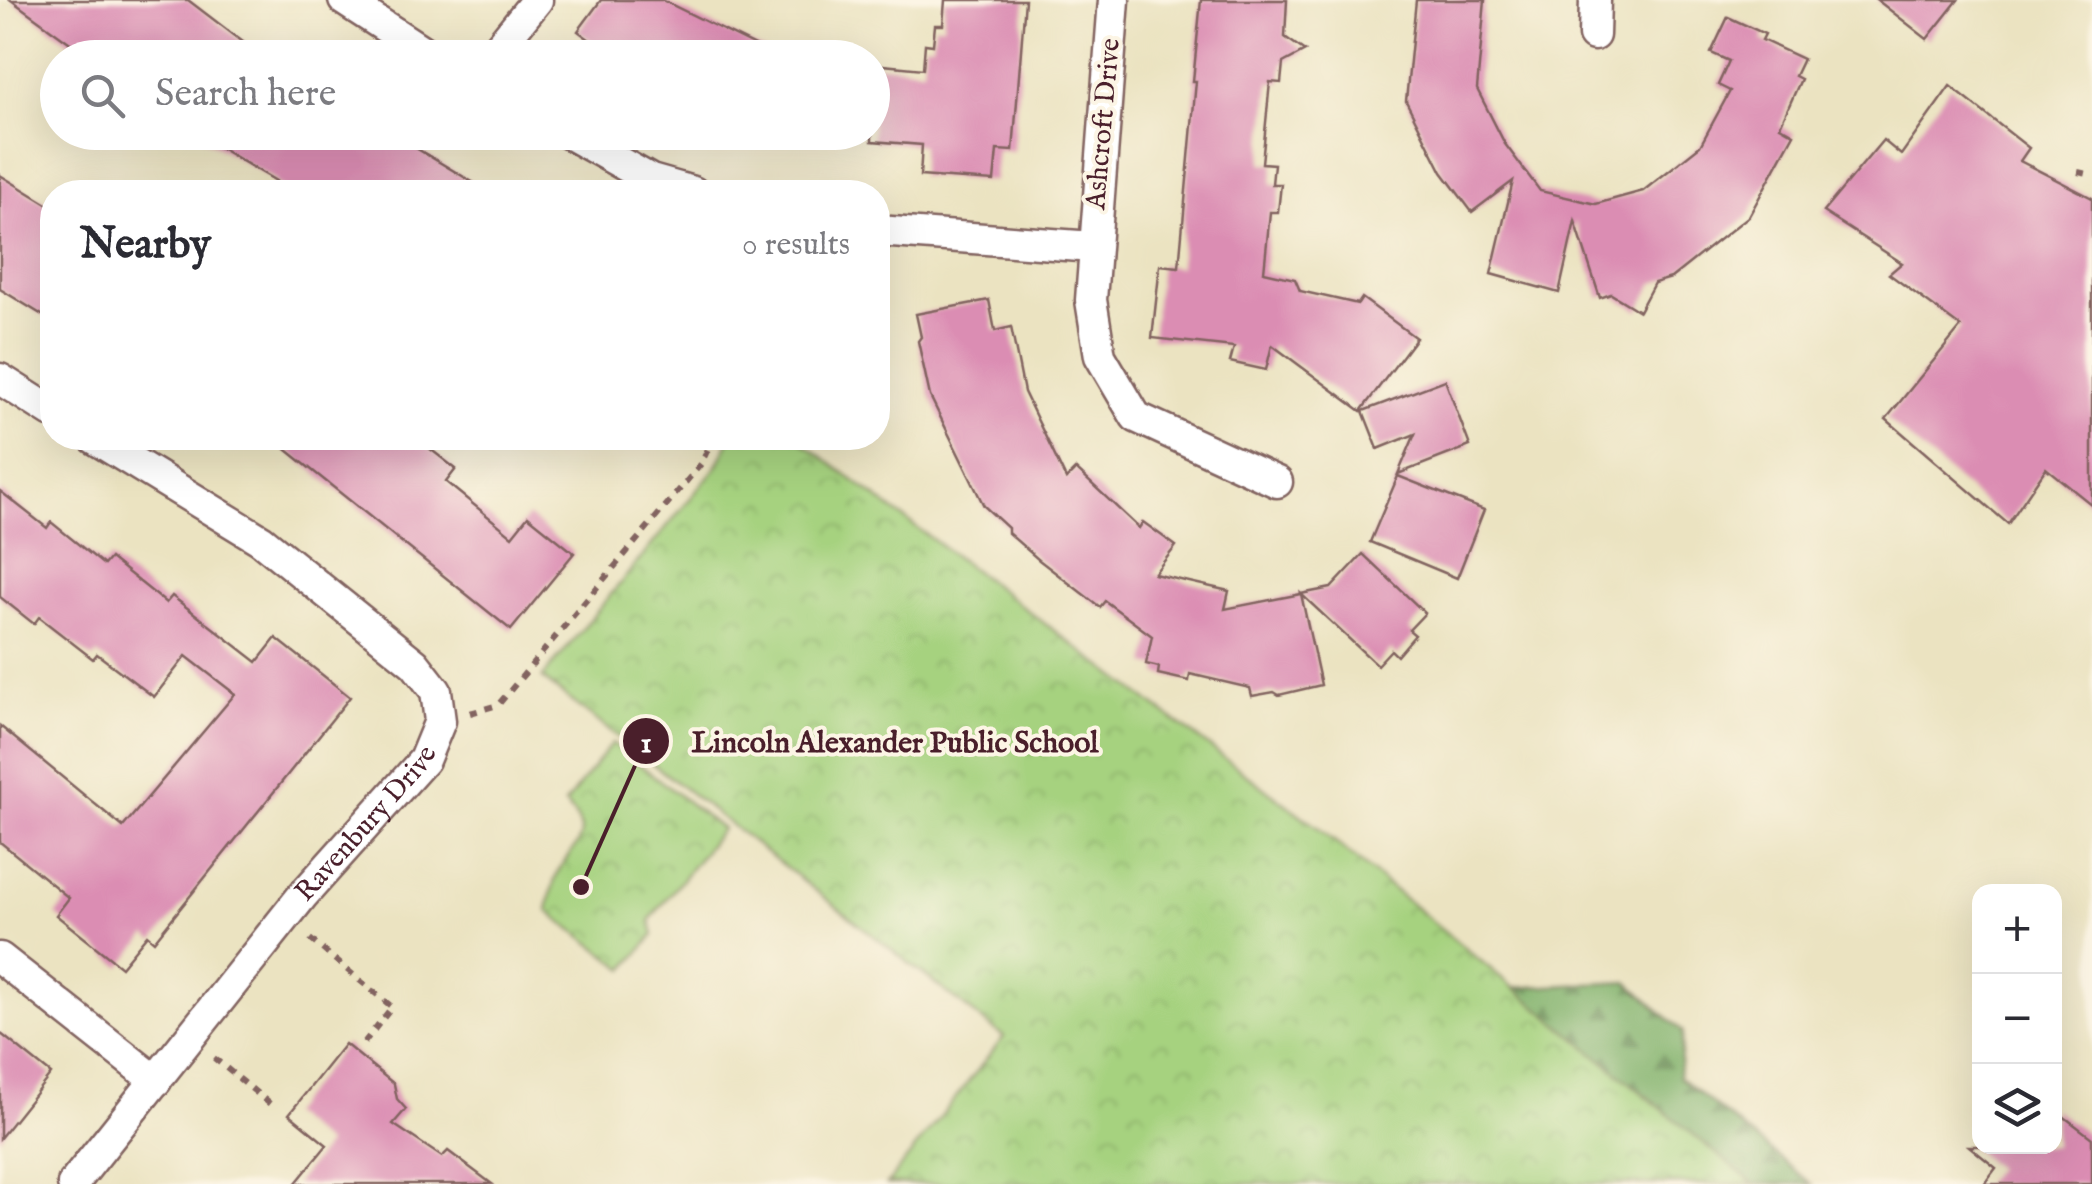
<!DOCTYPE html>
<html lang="en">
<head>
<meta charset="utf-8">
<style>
	body { margin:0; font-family:"IM FELL English",serif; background:#f7f7f7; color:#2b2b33 }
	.controls { position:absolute; right:30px; bottom:30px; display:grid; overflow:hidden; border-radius:20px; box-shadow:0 10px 40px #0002 }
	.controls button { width:90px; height:90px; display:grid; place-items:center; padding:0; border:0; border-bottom:2px solid #e1e1e2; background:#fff; color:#2b2b33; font:50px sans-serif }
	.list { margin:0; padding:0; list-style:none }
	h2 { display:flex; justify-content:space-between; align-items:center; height:130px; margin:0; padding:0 40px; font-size:42px }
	h2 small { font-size:32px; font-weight:400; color:#7c7c81 }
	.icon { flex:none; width:55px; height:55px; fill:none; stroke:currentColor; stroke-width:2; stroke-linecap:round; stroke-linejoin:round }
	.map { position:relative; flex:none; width:2092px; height:1184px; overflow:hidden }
	.search { position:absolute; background:#fff; box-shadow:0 10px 40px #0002; left:40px; top:40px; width:850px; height:110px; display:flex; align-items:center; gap:25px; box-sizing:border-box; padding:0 35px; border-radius:55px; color:#7c7c81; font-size:38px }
	.panel { position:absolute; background:#fff; box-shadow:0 10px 40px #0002; left:40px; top:180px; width:850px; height:270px; border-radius:40px }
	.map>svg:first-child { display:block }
	.forest { fill:url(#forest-firs); stroke:#676a4c; stroke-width:2.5 }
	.park { fill:url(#park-crowns); stroke:#787855; stroke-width:2.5 }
	.building { fill:#db8db3 }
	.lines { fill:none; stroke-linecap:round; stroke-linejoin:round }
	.street-casing { stroke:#826460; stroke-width:35 }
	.path { stroke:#826460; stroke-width:6; stroke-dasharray:8 8; stroke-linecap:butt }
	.street { stroke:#fff; stroke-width:30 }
	.labels { text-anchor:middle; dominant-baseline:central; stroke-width:8; stroke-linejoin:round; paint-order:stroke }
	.street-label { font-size:28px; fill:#4a1f2b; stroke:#fcf5e5 }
	.leader { fill:none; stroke:#4a1f2b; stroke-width:4 }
	.callout-dot { fill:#4a1f2b; stroke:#fcf5e5; stroke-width:4 }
	.mark-label { font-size:30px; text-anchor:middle; font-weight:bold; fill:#fff }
	.callout-label { font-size:30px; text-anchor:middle; font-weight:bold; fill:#4a1f2b; stroke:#fcf5e5; stroke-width:8; stroke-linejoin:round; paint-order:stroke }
</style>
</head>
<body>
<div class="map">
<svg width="2092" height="1184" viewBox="0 0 2092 1184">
	<defs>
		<pattern id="forest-firs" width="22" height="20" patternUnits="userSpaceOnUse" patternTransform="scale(2.5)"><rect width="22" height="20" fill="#84b46e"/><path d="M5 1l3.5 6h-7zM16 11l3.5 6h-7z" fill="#6e925b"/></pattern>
		<pattern id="park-crowns" width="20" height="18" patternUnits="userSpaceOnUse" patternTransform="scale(2.5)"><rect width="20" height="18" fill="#a6d27f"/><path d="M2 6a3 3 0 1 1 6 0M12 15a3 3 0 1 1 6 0" fill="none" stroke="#90b46e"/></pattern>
	</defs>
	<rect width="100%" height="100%" fill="#fcf5e5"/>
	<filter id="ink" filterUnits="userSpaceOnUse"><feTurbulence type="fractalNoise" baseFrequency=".01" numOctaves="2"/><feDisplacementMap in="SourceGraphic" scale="20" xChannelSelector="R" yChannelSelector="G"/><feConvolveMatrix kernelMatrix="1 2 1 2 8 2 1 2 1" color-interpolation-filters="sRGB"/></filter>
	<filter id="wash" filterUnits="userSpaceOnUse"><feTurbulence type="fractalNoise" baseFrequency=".0048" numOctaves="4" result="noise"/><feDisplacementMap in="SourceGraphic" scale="40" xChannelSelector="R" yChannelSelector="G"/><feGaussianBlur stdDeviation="2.25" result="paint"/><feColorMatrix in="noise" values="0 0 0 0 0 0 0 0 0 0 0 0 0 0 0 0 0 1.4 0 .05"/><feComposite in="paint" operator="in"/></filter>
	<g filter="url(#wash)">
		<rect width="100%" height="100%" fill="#ebe3c1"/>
		<!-- forest -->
		<path class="forest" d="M1628 982 1683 1032 1679 1077 1812 1184H1639L1509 988Z"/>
		<!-- park -->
		<g class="park">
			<path d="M731 438H797L1318 828 1754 1184H887L1004 1037 542 678 717 466Z"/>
			<path d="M612 743 722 829 650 920 654 935 625 969 548 911C550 897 552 885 558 872 574 843 597 836 565 804Z"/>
		</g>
		<g id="blocks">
			<!-- building -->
			<g class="building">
				<path d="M11 0H188L264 58H125L109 46 100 58H91Z"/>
				<path d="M601 0H662L780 58H614L578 31Z"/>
				<path d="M945 0H1025L1013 151 997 150 994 181 920 176 922 145 872 141V64L923 69 925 44 933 45 935 25H943Z"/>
				<path d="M1201 0H1287L1285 37 1305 51 1283 63 1281 83 1270 82 1262 163 1274 164 1272 184H1281L1278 212H1270L1264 272 1295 279 1300 291 1358 304 1362 298 1416 338 1361 411 1272 345 1266 370 1230 362 1234 347 1152 338 1160 265 1179 267 1196 81H1193Z"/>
				<path d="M1416 0H1485L1477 89 1505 144 1540 191 1596 204 1643 191 1700 146 1730 91 1718 85 1729 61 1711 53 1728 17 1765 34 1762 40 1803 59 1795 76 1801 79 1780 126 1794 134 1749 216 1671 278 1654 283 1639 311 1611 294 1600 298 1575 221 1559 293 1491 274 1513 181 1472 212 1442 172 1406 101Z"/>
				<path d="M1877 0H1958L1927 39Z"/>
				<path d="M1950 86 2029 148 2020 161 2092 198V505L2046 468 2008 524 1886 419 1961 327 1889 274 1902 263 1823 212 1883 140 1901 155Z"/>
				<path d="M193 132H389L489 192H290L275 183 276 181Z"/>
				<path d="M0 175 52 207V321L0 289Z"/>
				<path d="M989 300 995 331 1011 327 1024 392 1066 479 1076 469 1139 528 1143 522 1176 546 1154 574 1229 591 1225 609 1331 588 1363 554 1425 613 1409 630 1415 635 1397 656 1391 650 1377 665 1301 594 1321 685 1279 695 1274 692 1252 696 1250 688 1190 674 1189 681 1158 674 1159 667 1146 664 1152 636 1105 601 1100 607 1039 560 1008 533V528L984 506 930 396 918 341 921 337 916 314Z"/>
				<path d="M1445 380 1470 446 1398 474 1415 434 1378 449 1363 411Z"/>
				<path d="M272 438H416L456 469 446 482 512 536 528 516 574 553 511 630Z"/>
				<path d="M1398 476 1484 510 1457 578 1370 542Z"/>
				<path d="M0 491 47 528 51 522 104 565 110 558 166 603 172 596 257 662 276 638 350 697 154 941 147 935 121 967 56 915 69 898 0 842V726L123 827 235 694 186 656 154 697 97 654 93 659 39 617 34 624 0 597Z"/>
				<path d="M0 1033 51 1074 0 1138Z"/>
				<path d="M345 1044 394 1084 397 1099 406 1109 393 1124 442 1157 448 1151 492 1184H295L327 1145 289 1114Z"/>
				<path d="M2054 1109 2092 1138V1184H1984L1996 1168 1969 1146H2054Z"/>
			</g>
		</g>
	</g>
	<g filter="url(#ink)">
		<use href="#blocks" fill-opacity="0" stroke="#826460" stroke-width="2.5"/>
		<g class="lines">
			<defs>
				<g id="street">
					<path d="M344 0 433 58"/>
					<path d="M1114 0 1091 300 1100 356 1136 417 1277 482"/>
					<path d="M1594 35 1595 0"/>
					<path d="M490 58 537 0"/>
					<path d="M566 132 651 180 693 192"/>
					<path d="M878 231 1093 247"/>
					<path d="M0 379 52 412"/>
					<path d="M0 958 156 1081"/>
					<path id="s1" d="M73 1184 303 895 424 760 440 721 436 691 415 664 261 540 94 438"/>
				</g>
			</defs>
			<!-- street casing -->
			<use href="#street" class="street-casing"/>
			<!-- path -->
			<g class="path">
				<path d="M2078 172 2092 175"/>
				<path d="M470 713 498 705 701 464 713 438"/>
				<path d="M310 939 392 1007 363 1044"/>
				<path d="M214 1058 275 1108"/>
			</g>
			<!-- street -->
			<use href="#street" class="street"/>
		</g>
	</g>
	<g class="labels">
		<!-- street labels -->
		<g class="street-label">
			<text transform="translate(1104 124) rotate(-85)">Ashcroft Drive</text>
			<text stroke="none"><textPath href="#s1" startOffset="465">Ravenbury Drive</textPath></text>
		</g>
	</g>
	<!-- callouts -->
	<path class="leader" d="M581 887L646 741"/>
	<g class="callout-dot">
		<circle cx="581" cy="887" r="10"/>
		<circle cx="646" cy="741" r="25"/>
	</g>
	<g class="mark-label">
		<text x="646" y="752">1</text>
	</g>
	<g class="callout-label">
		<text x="895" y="752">Lincoln Alexander Public School</text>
	</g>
</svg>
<div class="controls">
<button>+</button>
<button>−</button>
<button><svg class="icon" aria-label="layers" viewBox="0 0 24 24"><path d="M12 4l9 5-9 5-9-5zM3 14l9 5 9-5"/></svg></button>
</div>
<div class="search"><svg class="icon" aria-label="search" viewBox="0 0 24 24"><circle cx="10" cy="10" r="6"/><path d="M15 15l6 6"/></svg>Search here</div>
<section class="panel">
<h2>Nearby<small>0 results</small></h2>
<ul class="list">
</ul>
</section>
</div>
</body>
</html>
